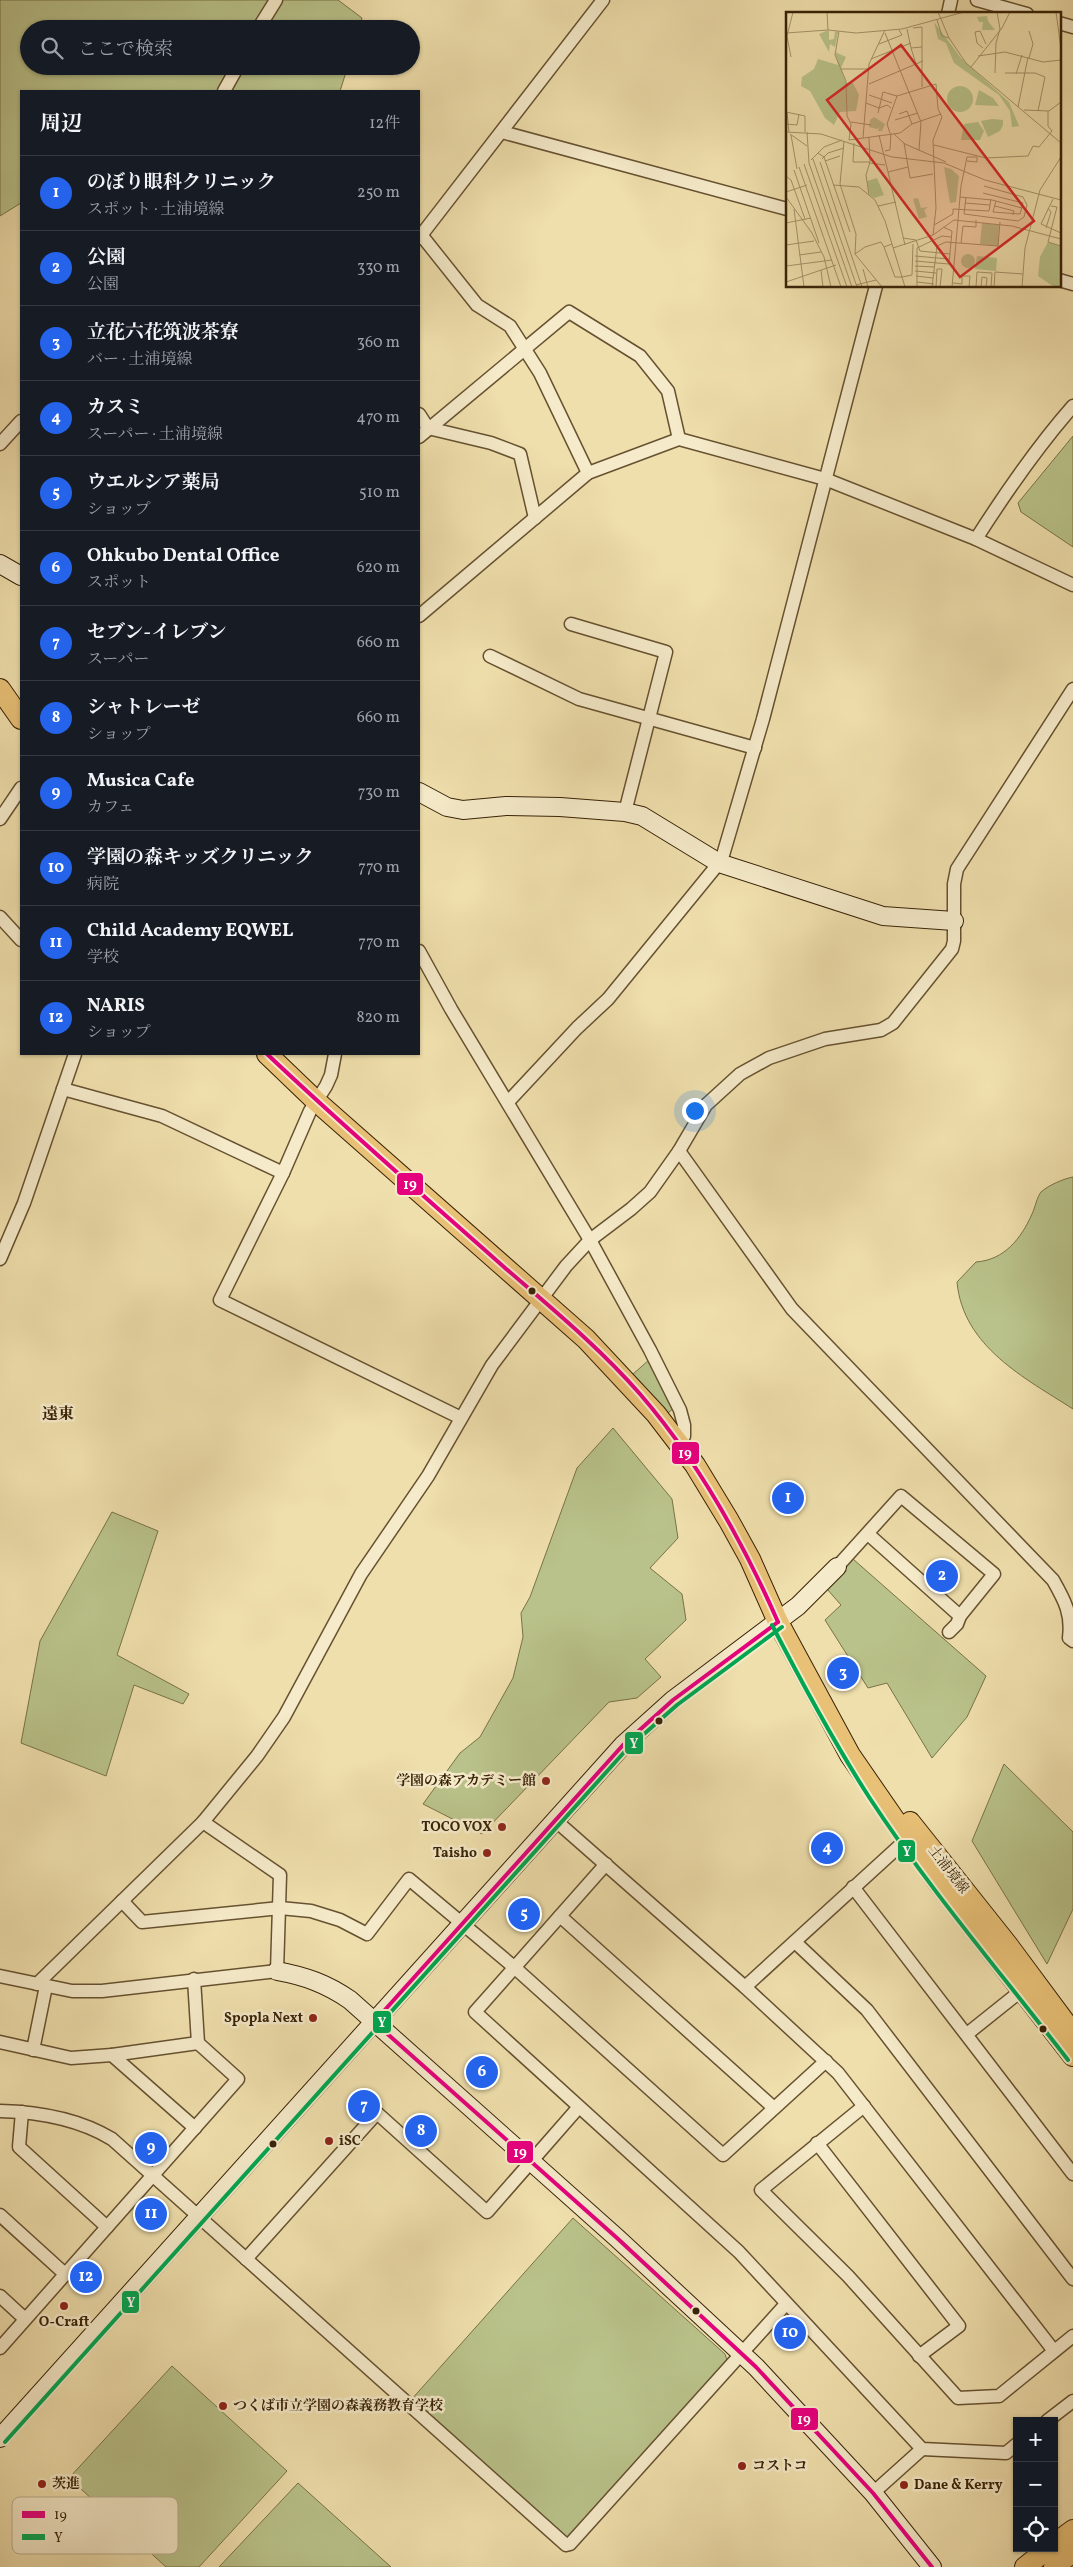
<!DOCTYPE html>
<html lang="ja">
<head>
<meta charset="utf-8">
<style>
	body { margin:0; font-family:Vollkorn,"Noto Serif JP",serif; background:#242831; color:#f1f3f6 }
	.controls { position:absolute; right:15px; bottom:15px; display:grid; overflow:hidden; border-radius:0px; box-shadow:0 1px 4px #0004 }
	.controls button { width:45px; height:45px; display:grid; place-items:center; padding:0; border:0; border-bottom:1px solid #363941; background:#171b24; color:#f1f3f6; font:25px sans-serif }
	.you { position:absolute; left:694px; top:1110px; width:18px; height:18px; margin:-12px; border:4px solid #fff; border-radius:50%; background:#1a73e8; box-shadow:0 0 0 8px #1a73e833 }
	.badge { display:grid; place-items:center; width:32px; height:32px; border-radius:50%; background:#2563eb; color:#fff; font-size:16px; font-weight:700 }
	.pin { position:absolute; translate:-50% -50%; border:2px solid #fff; box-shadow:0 1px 5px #0006 }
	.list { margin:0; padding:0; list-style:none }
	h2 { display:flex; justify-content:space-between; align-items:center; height:65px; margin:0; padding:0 20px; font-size:21px }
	h2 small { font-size:16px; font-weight:400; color:#9ea1a6 }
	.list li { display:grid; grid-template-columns:32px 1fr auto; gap:15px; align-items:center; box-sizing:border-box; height:75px; padding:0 20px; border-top:1px solid #363941 }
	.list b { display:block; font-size:19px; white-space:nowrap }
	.list p { margin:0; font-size:16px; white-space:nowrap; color:#9ea1a6 }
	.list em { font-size:16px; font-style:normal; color:#9ea1a6 }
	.icon { flex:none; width:28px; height:28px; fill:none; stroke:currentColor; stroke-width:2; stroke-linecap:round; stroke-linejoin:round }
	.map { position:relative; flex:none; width:1073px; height:2567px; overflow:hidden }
	.search { position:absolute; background:#171b24; box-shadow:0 1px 4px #0004; left:20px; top:20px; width:400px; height:55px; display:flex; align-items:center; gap:12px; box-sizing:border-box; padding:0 18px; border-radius:28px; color:#9ea1a6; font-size:19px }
	.panel { position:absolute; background:#171b24; box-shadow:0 1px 4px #0004; left:20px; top:90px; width:400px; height:965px; border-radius:0px }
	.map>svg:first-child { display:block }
	.green { fill:#b9c28a; stroke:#787248 }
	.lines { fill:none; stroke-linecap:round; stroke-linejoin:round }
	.street-casing { stroke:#665130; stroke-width:15 }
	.secondary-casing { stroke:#382207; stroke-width:20 }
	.primary-casing { stroke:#382207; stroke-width:22 }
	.street { stroke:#f5eac9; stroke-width:12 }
	.secondary { stroke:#f5eac9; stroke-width:18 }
	.primary { stroke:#e8c076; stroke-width:20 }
	.bus-1-casing { stroke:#f5eac9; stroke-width:8 }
	.bus-2-casing { stroke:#f5eac9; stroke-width:8 }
	.bus-1 { stroke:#e5007d; stroke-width:4 }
	.bus-2 { stroke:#00a651; stroke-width:4 }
	.bus-dot { fill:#382207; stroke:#f5eac9; stroke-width:2 }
	.poi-dot { fill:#8f2418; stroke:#f5eac9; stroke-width:2 }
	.labels { text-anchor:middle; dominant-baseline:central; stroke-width:5; stroke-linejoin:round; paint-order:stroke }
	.poi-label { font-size:14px; font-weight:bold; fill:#382207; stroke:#f5eac9; text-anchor:start }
	.street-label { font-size:14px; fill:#382207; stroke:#f5eac9 }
	.quarter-label { font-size:16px; font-weight:bold; fill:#382207; stroke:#f5eac9 }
	.inset-road { fill:none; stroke:#a6936a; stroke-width:1 }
	.view { fill:#d62828; fill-opacity:0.15; stroke:#d62828; stroke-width:2.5 }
	.inset-edge { fill:none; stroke:#382207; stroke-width:2.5 }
	.key { fill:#f5eac9; stroke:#bcae8f; stroke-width:1 }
	.key-label { font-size:14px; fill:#382207 }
	.line-badge { stroke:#f5eac9; stroke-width:2 }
	.badge-label { font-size:14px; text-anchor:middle; font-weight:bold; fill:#fff }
</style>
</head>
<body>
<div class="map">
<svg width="1073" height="2567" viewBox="0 0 1073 2567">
	<rect width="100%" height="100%" fill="#efdfac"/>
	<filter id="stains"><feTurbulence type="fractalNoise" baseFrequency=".004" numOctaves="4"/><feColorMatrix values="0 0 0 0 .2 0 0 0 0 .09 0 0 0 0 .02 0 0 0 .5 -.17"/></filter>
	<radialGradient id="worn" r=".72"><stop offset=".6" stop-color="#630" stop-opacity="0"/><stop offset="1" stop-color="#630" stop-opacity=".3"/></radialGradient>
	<!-- green -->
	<g class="green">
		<path d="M0 0H338L362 18 359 29H29V66H348L340 91H21V203L0 216Z"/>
		<path d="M1073 436V547L1021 512 1018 503Z"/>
		<path d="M1073 1177V1409C1025 1378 963 1347 957 1282L976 1262C1004 1260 1021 1239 1032 1214 1035 1208 1037 1197 1041 1192 1049 1185 1063 1179 1073 1177Z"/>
		<path d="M649 1360 675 1407 668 1413 633 1374Z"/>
		<path d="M613 1428 672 1499 678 1538 650 1568 682 1594 686 1620 645 1659 661 1677 637 1698 609 1702 482 1834 423 1804 460 1753 480 1737 513 1678 523 1637 521 1613 530 1597 577 1468Z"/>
		<path d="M112 1512 158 1531 117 1655 189 1694 183 1704 134 1685 106 1776 21 1743 40 1641Z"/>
		<path d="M853 1559 986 1676 967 1717 932 1758 887 1683 868 1688 825 1620 841 1605 827 1589Z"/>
		<path d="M1004 1764 1073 1832V1909L1047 1964 972 1841Z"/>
		<path d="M573 2218 725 2354 727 2360 569 2537H565L411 2400Z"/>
		<path d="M172 2366 287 2471 199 2567H166L69 2478Z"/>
		<path d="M298 2483 391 2567H219Z"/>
	</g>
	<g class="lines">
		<defs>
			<g id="street">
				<path d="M977 0 1027 14"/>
				<path d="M948 14 951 0"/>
				<path d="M1059 23 1073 27"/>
				<path d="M258 29 276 0"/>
				<path d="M224 91 238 66"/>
				<path d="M502 132 787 209"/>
				<path d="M422 236 477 305 510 326 540 373 588 473"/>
				<path d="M419 238 603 0"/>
				<path d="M1059 280 1073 284"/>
				<path d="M419 414 428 428 491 443 520 454 535 518"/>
				<path d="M419 437 569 312 640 356 668 391 679 439"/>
				<path d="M0 444 21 421"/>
				<path d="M976 539C1006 492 1036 448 1073 406"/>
				<path d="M419 616 588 473 679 439 825 479 976 539 1073 585"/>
				<path d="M571 624 666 652 625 812"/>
				<path d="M490 656 579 699 755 748"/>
				<path d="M0 819 21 788"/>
				<path d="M0 917 21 940"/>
				<path d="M419 951 451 1009 590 1240 650 1350 680 1410 684 1425V1436L680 1444"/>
				<path d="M75 1054 63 1089 162 1116 283 1173"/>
				<path d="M335 1054 331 1075 326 1086 310 1111 283 1173 220 1300 461 1418"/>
				<path d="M508 1102 577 1028 608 999 719 863 723 855 763 719 876 286"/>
				<path d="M679 1151 792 1309 1053 1580C1065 1601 1072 1614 1069 1638L1073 1641"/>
				<path d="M0 1259 24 1203 63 1089"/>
				<path d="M837 1567 901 1496 994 1574 960 1616 868 1534"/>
				<path d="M949 1632 957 1624 960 1616"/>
				<path d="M555 1820 745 1987 838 2073 1054 2351"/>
				<path d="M606 1864 475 2012 739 2252 922 2449 1006 2453 1017 2444"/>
				<path d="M853 1887 1073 2174"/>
				<path d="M122 1901 142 1922 280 1908 311 1911 340 1920 367 1934 409 1879 514 1967 723 2155 826 2061"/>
				<path d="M560 1916 774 2108"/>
				<path d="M795 1942 867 2010 1073 2279"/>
				<path d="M0 1976 72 1991H102L277 1971 280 1875 203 1822"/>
				<path d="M37 1984 203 1822 257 1756 284 1717 361 1574 428 1476 492 1365 566 1266 590 1240 631 1209 650 1192 679 1151 706 1105 740 1074 769 1058 825 1039 881 1030 893 1023 952 949 954 941V884L957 869 1073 689"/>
				<path d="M745 1987 907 1839"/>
				<path d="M967 2034 1022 1990"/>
				<path d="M0 2042 71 2058 112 2055 195 2128"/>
				<path d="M33 2050 46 1986"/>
				<path d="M112 2055 198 2043"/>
				<path d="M864 2106 761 2190 848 2276 958 2398 999 2396 1073 2336"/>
				<path d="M0 2111C39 2112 79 2119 112 2139L566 2545 570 2544 786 2304"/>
				<path d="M22 2112 19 2147 107 2227"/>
				<path d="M817 2143 959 2326 919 2356"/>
				<path d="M0 2215 65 2274"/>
				<path d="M246 2259 377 2113 487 2212 578 2108"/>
				<path d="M0 2296 25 2319"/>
				<path d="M0 2348 238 2079 198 2043 194 1979"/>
				<path d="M1047 2421 1073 2401"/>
				<path d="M873 2493 922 2449"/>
			</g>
			<g id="secondary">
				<path d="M0 564 21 576"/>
				<path d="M419 792 447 807 463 810 506 806 560 807 625 812 642 816 719 863 883 916 954 921"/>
				<path d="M277 1971C305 1976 327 1984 350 2000L617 2238 756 2367 873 2493 932 2567"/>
				<path d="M0 2438 623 1745 673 1700 798 1606 837 1567"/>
			</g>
			<g id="primary">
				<path d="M0 689 21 719"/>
				<path d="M267 1054 316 1101 586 1339 656 1414 695 1465 729 1521 750 1559 778 1622 850 1755 937 1881 1073 2056"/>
				<path d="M910 1822 1007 1944 1073 2033"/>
				<path d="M1054 2544 1073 2530"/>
				<path d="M1025 2567 1049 2548"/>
				<path d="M1054 2567 1073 2552"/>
			</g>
		</defs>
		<!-- street casing -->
		<use href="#street" class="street-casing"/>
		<!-- secondary casing -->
		<use href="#secondary" class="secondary-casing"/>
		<!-- primary casing -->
		<use href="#primary" class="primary-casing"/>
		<!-- street -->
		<use href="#street" class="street"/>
		<!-- secondary -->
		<use href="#secondary" class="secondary"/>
		<!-- primary -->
		<use href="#primary" class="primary"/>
		<defs>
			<g id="bus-1">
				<path d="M267 1054C344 1127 424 1196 504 1267 550 1307 599 1347 640 1394 699 1462 742 1540 778 1622"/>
				<path d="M374 2022 617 2238 756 2367 873 2493 932 2567"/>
				<path d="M374 2022 623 1745 673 1700 778 1622"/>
			</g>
			<g id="bus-2">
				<path d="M772 1625C802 1683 833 1741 869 1797 929 1889 1001 1973 1068 2060"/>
				<path d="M5 2442 627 1749 677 1705 782 1627"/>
			</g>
		</defs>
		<!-- bus-1 casing -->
		<use href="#bus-1" class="bus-1-casing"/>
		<!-- bus-2 casing -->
		<use href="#bus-2" class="bus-2-casing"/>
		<!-- bus-1 -->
		<use href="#bus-1" class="bus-1"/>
		<!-- bus-2 -->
		<use href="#bus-2" class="bus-2"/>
	</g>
	<!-- markers -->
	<g class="bus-dot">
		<circle cx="532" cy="1291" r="4.5"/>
		<circle cx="659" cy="1721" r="4.5"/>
		<circle cx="1043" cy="2029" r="4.5"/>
		<circle cx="273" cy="2144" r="4.5"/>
		<circle cx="696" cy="2311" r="4.5"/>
	</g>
	<g class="poi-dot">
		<circle cx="546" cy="1781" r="5"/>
		<circle cx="502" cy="1827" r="5"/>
		<circle cx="487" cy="1853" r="5"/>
		<circle cx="313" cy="2018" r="5"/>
		<circle cx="329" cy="2141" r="5"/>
		<circle cx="64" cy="2306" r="5"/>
		<circle cx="223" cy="2406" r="5"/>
		<circle cx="742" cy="2466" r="5"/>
		<circle cx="42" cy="2484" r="5"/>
		<circle cx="904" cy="2485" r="5"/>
	</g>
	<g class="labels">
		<!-- poi labels -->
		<g class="poi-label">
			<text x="536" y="1781" text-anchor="end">学園の森アカデミー館</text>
			<text x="492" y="1827" text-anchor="end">TOCO VOX</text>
			<text x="477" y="1853" text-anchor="end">Taisho</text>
			<text x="303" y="2018" text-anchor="end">Spopla Next</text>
			<text x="339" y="2141">iSC</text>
			<text x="64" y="2322" text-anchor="middle">O-Craft</text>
			<text x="233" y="2406">つくば市立学園の森義務教育学校</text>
			<text x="752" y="2466">コストコ</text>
			<text x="52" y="2484">茨進</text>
			<text x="914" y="2485">Dane &amp; Kerry</text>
		</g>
		<!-- street labels -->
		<g class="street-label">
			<text transform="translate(948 1870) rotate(52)">土浦境線</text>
		</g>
		<!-- quarter labels -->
		<g class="quarter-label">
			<text x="58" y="1415">遠東</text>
		</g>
	</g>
	<!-- overview -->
	<g transform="translate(786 12)">
		<rect width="275" height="275" fill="#efdfac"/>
		<path d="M201 4 202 9 209 18H196L197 10H193L191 5ZM148 10 175 46 223 90 233 114 226 115 224 99 213 83 168 51 160 31 152 27ZM40 19H43V28L48 27 49 19 52 20 49 35 44 32 43 40 33 22ZM49 40 60 45 55 56 60 71H67L73 83 70 99 54 100 48 113 39 106 24 79 15 74 16 65 28 57 32 47 52 53ZM161 87a13 13 0 1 1 26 0a13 13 0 1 1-26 0ZM193 78 207 86 213 94 189 93ZM88 105 99 112 96 119H92L93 115 91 117 83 115 84 108ZM206 107 217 108V113L214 119 202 125 195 109ZM192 110 198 119 194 128H175L178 112ZM158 155 165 157 173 164 170 190 164 191ZM91 166 98 183 88 186 84 183 81 169ZM132 186 135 196 142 195 138 198 141 205 133 207 127 187ZM196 211 213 213 212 234 194 232ZM262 230 275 234V275H268L252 264 254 245ZM175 249a7 7 0 1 1 14 0a7 7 0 1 1-14 0ZM191 244 211 246 210 259 189 257Z" fill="#b9c28a"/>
		<path class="inset-road" d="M41 0 42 18M152 0 163 26 180 51 275 131M270 0 275 37M151 8 156 24 163 26M127 16 136 15V75M121 17 125 36 136 35M53 19 49 43 60 69 61 104 65 112 63 128M0 21 42 18 70 21 116 17 178 0M99 21 135 110 133 138M93 32 116 23 113 18M125 36 130 52M197 36 191 31 189 20 194 19 200 32M192 44 219 40 257 50 275 48M5 45 1 24 7 0M243 46 247 32 243 19M85 47 125 31M185 55 216 16 224 0M55 57H83M209 61 210 31 214 17 211 0M219 61H249L259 65 252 99M230 62 236 43M83 72 137 49M83 83 106 91M80 91 93 96 101 93 105 96M232 95 242 45M238 98 263 99 275 90M0 100 19 104V120M1 100 3 120M92 101 97 80 111 84M113 102 121 99 126 112M109 108 132 101M65 110 85 113M0 112 11 113 13 102M0 120 35 122 106 145 158 151 199 168 275 188M21 120 23 151 66 275M104 121 101 112 111 84 150 72 152 97 156 105 147 128 150 196 147 223M4 122 21 134M108 122 119 132 160 150M5 123 11 157M93 123 102 160 122 155M83 125 84 150M77 126 83 52 99 18M63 128 114 121 126 112 155 102M58 129 54 172 70 222 69 242 96 275M68 131 67 150H84L80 163 83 183M118 131 124 166 147 162M148 133 200 146 242 144 247 134 253 135 266 119 262 114V99M99 139 104 138 105 121M32 141 38 145 64 220M27 147 71 275M36 147 42 141 58 136M25 148 38 135 56 128M39 149 54 144M34 150 76 275M84 151 99 153M18 152 61 275M13 155 55 275M8 158 33 231M102 160 119 233M1 165 5 168 19 207M47 173 73 175 89 188 99 209 116 265H109L98 235 106 232M0 180 21 173M197 181 237 191 234 202 207 200 210 189M0 185 26 221 38 245 45 275M174 185 206 188 236 196M180 185 178 202 232 209 238 205 241 193 237 185 198 174M267 187 255 212 275 221M179 191 204 193M92 194 110 190M209 194 228 199 227 203M265 194 271 195 262 230 275 234M8 197 18 275M0 211 25 206M148 213 167 202V197L203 199 205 187M260 216 265 200 262 196M117 226 130 228 134 239 164 242M175 231 177 214 190 215V208M0 233 28 229M107 236 147 223 168 208 226 214 275 227M69 242 79 235 95 230 98 235M13 243 35 240M129 244 163 247M129 249 163 252 166 219 157 215M0 254 46 248M129 254 148 255M77 257 82 275M35 258 37 275M129 259 150 261M130 264 147 266M0 270 50 253M131 270 148 272M167 271 176 272V264H184L183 275M70 273 90 268M119 275 116 265 126 263 127 232M131 275V236L156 224 165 225M146 275 151 234 160 230 212 234 214 210M150 275 151 257H156L154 275M166 275 175 174 181 145H191V150L181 149M190 275 191 260 206 261 205 275M195 275 196 265 201 266 200 275M208 275 209 260 237 262M236 275 239 236 254 178 275 145"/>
		<path class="view" d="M115 33 248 209 174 265 41 88Z"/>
		<rect width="275" height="275" class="inset-edge"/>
	</g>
	<!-- legend -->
	<rect x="12" y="2497" width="166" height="57" rx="8" class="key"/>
	<rect x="22" y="2511" width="23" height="7" fill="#e5007d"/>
	<rect x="22" y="2534" width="23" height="6" fill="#00a651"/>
	<g class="key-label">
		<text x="54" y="2519">19</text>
		<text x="54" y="2542">Y</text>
	</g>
	<g class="line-badge">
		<rect x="396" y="1172" width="28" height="24" rx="5" fill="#e5007d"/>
		<rect x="671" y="1441" width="29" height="24" rx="5" fill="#e5007d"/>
		<rect x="624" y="1731" width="20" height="24" rx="5" fill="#00a651"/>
		<rect x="897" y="1839" width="19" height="24" rx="5" fill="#00a651"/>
		<rect x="372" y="2010" width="20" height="24" rx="5" fill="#00a651"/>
		<rect x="506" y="2140" width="28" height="24" rx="5" fill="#e5007d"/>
		<rect x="121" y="2290" width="19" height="24" rx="5" fill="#00a651"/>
		<rect x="790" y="2407" width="29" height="24" rx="5" fill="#e5007d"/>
	</g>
	<g class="badge-label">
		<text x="410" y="1189">19</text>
		<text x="685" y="1458">19</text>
		<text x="634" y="1748">Y</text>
		<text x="907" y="1856">Y</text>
		<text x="382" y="2027">Y</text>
		<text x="520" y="2157">19</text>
		<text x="131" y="2307">Y</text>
		<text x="804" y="2424">19</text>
	</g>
	<rect width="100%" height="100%" filter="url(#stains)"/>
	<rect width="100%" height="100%" fill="url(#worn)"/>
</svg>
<div class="controls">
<button>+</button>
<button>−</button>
<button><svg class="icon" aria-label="locate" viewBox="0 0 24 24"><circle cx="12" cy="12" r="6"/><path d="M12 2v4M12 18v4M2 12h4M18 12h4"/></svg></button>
</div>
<div class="you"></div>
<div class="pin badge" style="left:788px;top:1498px">1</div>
<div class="pin badge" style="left:942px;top:1576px">2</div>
<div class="pin badge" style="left:843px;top:1673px">3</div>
<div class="pin badge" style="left:827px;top:1848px">4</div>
<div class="pin badge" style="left:524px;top:1914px">5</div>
<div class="pin badge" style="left:482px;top:2072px">6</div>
<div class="pin badge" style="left:364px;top:2106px">7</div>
<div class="pin badge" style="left:421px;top:2131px">8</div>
<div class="pin badge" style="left:151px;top:2148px">9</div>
<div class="pin badge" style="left:790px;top:2333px">10</div>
<div class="pin badge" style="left:151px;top:2214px">11</div>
<div class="pin badge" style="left:86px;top:2277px">12</div>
<div class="search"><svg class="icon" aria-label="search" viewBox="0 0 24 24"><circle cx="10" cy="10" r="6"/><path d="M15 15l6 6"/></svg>ここで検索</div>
<section class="panel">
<h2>周辺<small>12件</small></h2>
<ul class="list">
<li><span class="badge">1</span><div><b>のぼり眼科クリニック</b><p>スポット · 土浦境線</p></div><em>250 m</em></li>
<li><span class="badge">2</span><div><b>公園</b><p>公園</p></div><em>330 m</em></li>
<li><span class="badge">3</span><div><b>立花六花筑波茶寮</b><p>バー · 土浦境線</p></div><em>360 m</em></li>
<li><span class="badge">4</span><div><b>カスミ</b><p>スーパー · 土浦境線</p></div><em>470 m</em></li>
<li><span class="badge">5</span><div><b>ウエルシア薬局</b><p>ショップ</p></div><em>510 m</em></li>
<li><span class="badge">6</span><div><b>Ohkubo Dental Office</b><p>スポット</p></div><em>620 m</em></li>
<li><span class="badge">7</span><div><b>セブン-イレブン</b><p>スーパー</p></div><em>660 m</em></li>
<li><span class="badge">8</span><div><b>シャトレーゼ</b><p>ショップ</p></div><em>660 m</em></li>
<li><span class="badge">9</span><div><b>Musica Cafe</b><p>カフェ</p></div><em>730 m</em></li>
<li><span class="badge">10</span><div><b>学園の森キッズクリニック</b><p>病院</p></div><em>770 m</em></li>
<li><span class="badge">11</span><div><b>Child Academy EQWEL</b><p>学校</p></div><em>770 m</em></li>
<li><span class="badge">12</span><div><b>NARIS</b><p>ショップ</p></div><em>820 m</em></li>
</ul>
</section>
</div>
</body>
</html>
